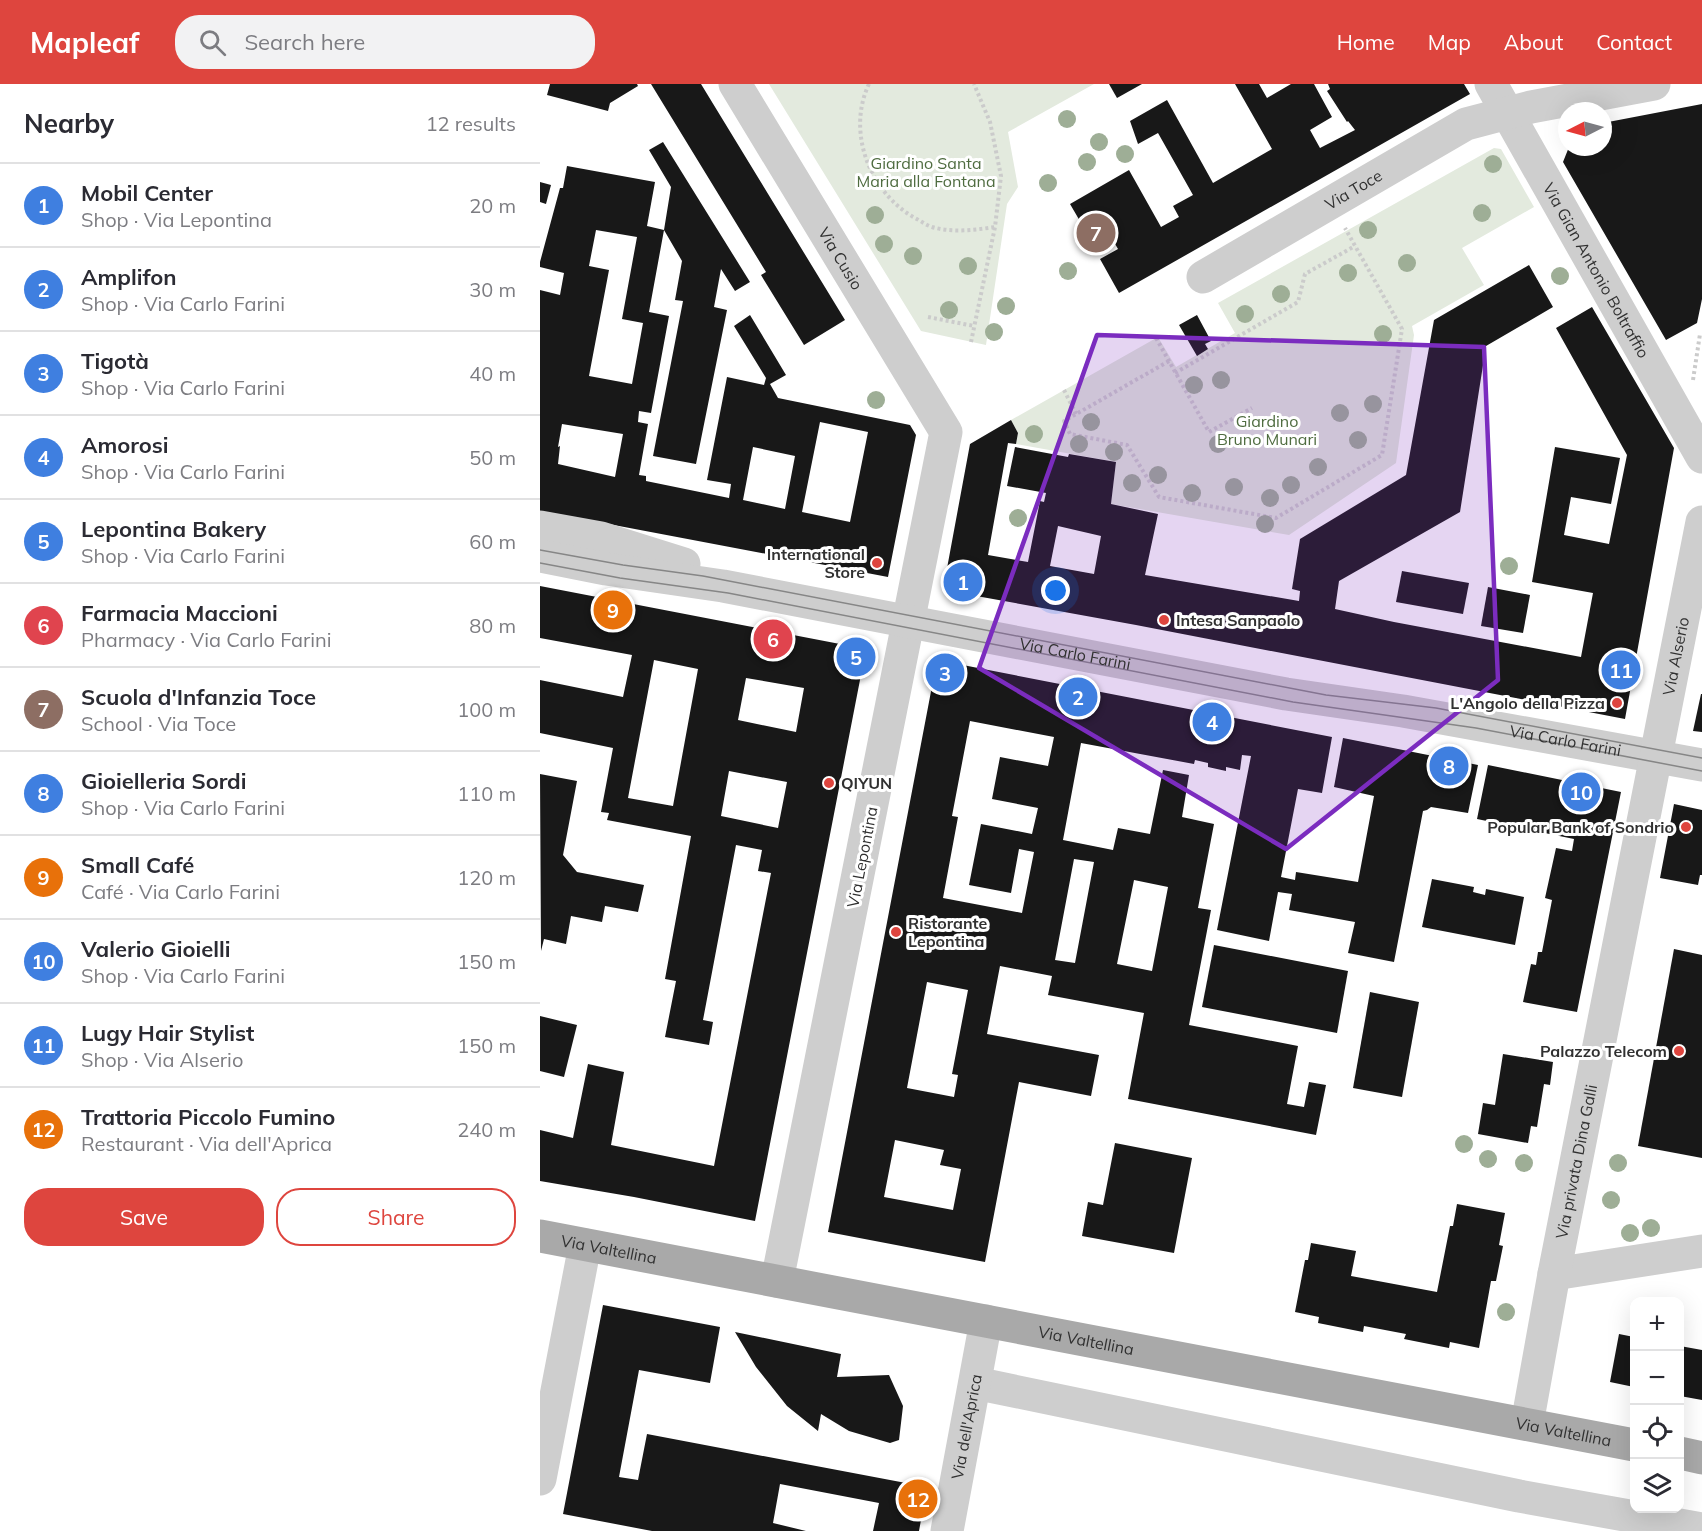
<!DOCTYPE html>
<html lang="en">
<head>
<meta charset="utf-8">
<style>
	body { margin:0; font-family:Mulish,sans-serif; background:#f2f2f3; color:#2b2b33 }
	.controls { position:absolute; right:18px; bottom:18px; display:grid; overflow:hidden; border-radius:12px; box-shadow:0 6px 24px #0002 }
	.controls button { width:54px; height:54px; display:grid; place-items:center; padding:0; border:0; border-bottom:2px solid #e1e1e2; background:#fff; color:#2b2b33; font:30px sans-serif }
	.compass { position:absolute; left:1018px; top:18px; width:54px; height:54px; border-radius:50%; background:#fff; box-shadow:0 6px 24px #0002; rotate:264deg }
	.you { position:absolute; left:516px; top:507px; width:21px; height:21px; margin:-15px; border:4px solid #fff; border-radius:50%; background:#1a73e8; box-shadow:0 0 0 9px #1a73e833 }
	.badge { display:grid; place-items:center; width:39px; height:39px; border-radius:50%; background:#de453e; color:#fff; font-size:20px; font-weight:700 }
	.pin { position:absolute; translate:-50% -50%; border:3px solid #fff; box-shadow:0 2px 6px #0006 }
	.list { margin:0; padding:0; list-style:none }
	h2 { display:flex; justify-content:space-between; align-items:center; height:78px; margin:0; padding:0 24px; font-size:26px }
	h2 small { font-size:20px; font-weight:400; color:#7c7c81 }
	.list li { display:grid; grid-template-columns:39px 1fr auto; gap:18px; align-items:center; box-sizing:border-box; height:84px; padding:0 24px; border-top:2px solid #e1e1e2 }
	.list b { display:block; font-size:22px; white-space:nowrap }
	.list p { margin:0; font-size:20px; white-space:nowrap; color:#7c7c81 }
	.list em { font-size:20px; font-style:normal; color:#7c7c81 }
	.actions { display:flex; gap:12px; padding:18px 24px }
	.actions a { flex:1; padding:14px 0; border:2px solid #de453e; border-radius:24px; text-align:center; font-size:21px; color:#de453e }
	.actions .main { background:#de453e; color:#fff }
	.icon { flex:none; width:33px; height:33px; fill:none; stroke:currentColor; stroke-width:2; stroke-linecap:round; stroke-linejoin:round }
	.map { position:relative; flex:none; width:1162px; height:1447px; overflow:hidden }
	header { display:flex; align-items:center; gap:36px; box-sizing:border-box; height:84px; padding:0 30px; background:#de453e; color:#fff }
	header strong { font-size:28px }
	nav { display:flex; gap:33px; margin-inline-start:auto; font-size:21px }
	.search { width:420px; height:54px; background:#f2f2f3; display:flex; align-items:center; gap:15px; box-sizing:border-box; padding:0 21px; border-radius:24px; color:#7c7c81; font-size:22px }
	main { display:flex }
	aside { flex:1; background:#fff }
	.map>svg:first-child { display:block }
	.green { fill:#e3eade }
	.building { fill:#181818; fill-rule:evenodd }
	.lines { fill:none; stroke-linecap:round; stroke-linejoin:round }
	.path { stroke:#cbcbcb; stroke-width:4; stroke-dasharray:3 3; stroke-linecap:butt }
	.minor { stroke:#cecece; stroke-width:33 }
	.major { stroke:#a9a9a9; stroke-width:33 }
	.tram { stroke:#868686; stroke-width:1.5 }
	.tree { fill:#9eae96 }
	.marked { fill:#7b2cbf; fill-opacity:0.2; stroke:#7b2cbf; stroke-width:4.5; stroke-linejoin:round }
	.poi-dot { fill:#de453e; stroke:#fff; stroke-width:2 }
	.labels { text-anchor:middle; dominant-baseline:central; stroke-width:6; stroke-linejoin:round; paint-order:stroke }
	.park-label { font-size:16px; fill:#4f6c40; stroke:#fff }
	.street-label { font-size:16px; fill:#313131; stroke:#fff }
	.poi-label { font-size:16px; font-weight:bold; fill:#313131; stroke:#fff; text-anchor:end }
</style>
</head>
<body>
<header>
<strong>Mapleaf</strong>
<div class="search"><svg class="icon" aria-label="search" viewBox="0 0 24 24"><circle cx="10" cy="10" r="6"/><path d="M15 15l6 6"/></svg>Search here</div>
<nav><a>Home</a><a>Map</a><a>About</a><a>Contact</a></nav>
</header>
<main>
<aside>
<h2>Nearby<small>12 results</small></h2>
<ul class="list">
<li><span class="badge" style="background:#3f7fe0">1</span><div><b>Mobil Center</b><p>Shop · Via Lepontina</p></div><em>20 m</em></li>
<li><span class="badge" style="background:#3f7fe0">2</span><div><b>Amplifon</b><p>Shop · Via Carlo Farini</p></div><em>30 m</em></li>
<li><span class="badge" style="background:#3f7fe0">3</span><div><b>Tigotà</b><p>Shop · Via Carlo Farini</p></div><em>40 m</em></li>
<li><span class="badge" style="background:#3f7fe0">4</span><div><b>Amorosi</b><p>Shop · Via Carlo Farini</p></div><em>50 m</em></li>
<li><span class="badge" style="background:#3f7fe0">5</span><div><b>Lepontina Bakery</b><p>Shop · Via Carlo Farini</p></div><em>60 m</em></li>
<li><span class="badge" style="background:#e0444e">6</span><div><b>Farmacia Maccioni</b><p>Pharmacy · Via Carlo Farini</p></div><em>80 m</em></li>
<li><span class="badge" style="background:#8d6e63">7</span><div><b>Scuola d'Infanzia Toce</b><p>School · Via Toce</p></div><em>100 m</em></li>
<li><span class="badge" style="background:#3f7fe0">8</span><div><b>Gioielleria Sordi</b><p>Shop · Via Carlo Farini</p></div><em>110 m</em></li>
<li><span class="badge" style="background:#e8710a">9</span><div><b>Small Café</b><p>Café · Via Carlo Farini</p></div><em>120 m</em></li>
<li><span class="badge" style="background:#3f7fe0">10</span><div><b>Valerio Gioielli</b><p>Shop · Via Carlo Farini</p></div><em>150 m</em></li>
<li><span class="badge" style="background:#3f7fe0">11</span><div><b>Lugy Hair Stylist</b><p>Shop · Via Alserio</p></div><em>150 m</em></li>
<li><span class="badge" style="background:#e8710a">12</span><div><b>Trattoria Piccolo Fumino</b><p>Restaurant · Via dell'Aprica</p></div><em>240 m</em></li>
</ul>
<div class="actions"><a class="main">Save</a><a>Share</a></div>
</aside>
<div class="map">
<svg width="1162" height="1447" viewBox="0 0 1162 1447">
	<rect width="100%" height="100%" fill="#fff"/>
	<!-- green -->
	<g class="green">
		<path d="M229 0H554L468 48 478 103 467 120 446 261 381 247Z"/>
		<path d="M954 64 961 65 994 123 922 164 944 201 872 242 874 251 856 379 749 451 571 420 576 378 476 360 478 349 471 336 618 253 636 283 695 249 678 219Z"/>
	</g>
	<!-- building -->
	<g class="building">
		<path d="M10 0H97L98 2 70 19 68 27 7 11Z"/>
		<path d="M111 0H161L305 236 264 261 221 191 226 188Z"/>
		<path d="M569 0H602L577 14Z"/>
		<path d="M695 0H719L727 14 751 0H774L792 33 770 46 780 64 815 46 808 37 807 38 787 7 790 5 788 0H924L930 10 579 209 560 175 578 165 560 134 544 144 530 120 589 86 621 143 639 133 633 122 653 111 618 49 598 60 590 37 627 16 673 99 732 65Z"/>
		<path d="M1162 20V215L1157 239 1126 256 1023 78 1029 63H1063V39Z"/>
		<path d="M123 58 210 198 195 207 181 185 174 223 187 226 156 380 113 372 143 217 135 216 142 177 124 146 131 103 109 66Z"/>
		<path d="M27 82 115 98 107 142 124 146 109 228 129 232 111 329 99 327 98 338 108 340 99 391 106 392V397L189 414 191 400 167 396 187 293 224 301 226 294 194 242 210 231 246 291 230 300 238 314 370 341 376 351 348 493 0 427V206L20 211 24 189 0 183V178L20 104H23ZM56 146 97 153 82 235 103 239 92 300 49 292 69 186 49 182ZM280 338 328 348 310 438 262 428ZM22 340 83 350 75 393 18 380 20 362 18 363ZM213 363 255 372 245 425 203 416Z"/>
		<path d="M0 98 11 101 6 120 0 118Z"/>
		<path d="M989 181 1013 223 946 262 920 428 799 497 795 525 854 538 1041 573 1053 509 992 498 1015 363 1080 374 1071 420 1031 413 1024 451 1069 460 1087 371 1016 244 1052 223 1134 364 1085 635 596 541 403 506 430 360 471 336 478 349 476 360 468 359 448 471 488 478 500 417 504 418 506 409 467 402 475 363 528 373 529 370 576 378 571 420 618 430 605 491 759 517 760 507 752 505 760 455 866 391 894 236ZM518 442 561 452 554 490 510 482Z"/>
		<path d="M657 231 671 257 665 260 668 265 657 272 639 241Z"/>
		<path d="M862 487 929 499 923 530 856 518Z"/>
		<path d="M0 502 326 565 215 1137 94 1113 0 1097V1046L33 1054 48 980 84 988 71 1061 174 1082 231 789 218 787 222 766 196 761 163 936 173 938 169 961 125 953 136 897 125 895 151 752 67 736 69 729 61 728 73 664 0 649V596L83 613 92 571 0 554ZM114 576 158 585 133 722 88 714ZM206 594 264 604 256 648 198 636ZM189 687 247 698 238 744 181 732Z"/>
		<path d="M948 503 990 511 983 549 941 542Z"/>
		<path d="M397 576 792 653 782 709 758 705 741 793 755 796 756 788 818 798 834 712 794 703 803 654 938 681 928 729 891 723 887 726 883 727 854 878 808 869 815 838 749 826 752 810 738 808 729 857 677 846 711 672 702 671 700 686 686 683V687L668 683V679L655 676 654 680 541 659 523 756 573 766 578 744 610 750 623 686 649 691 642 733 674 740 658 824 671 826 649 941 758 962 747 1020 764 1023 769 998 786 1001 776 1051 588 1015 604 929 508 911 512 892 460 882 447 950 559 971 551 1012 479 998 445 1178 288 1148ZM430 637 514 653 508 682 460 673 452 715 498 724 492 750 441 740 429 801 471 809 479 765 494 768 482 829 403 814 418 733 412 732ZM534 775 554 778 535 879 515 876ZM594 796 628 803 612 887 577 880ZM387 898 428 906 412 990 418 991 414 1013 367 1004ZM355 1056 404 1066 400 1081 421 1085 413 1126 344 1113Z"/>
		<path d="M1161 610H1162V648L1153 647Z"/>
		<path d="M948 681 1081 708 1037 928 983 918 991 880 996 881 998 868H1002L1012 816 1005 814 1016 764 1032 767 1034 755 937 735Z"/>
		<path d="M0 690 37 697 23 771 37 788 104 801 98 828 65 822 62 838 31 832 26 860 4 855 1 867Z"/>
		<path d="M1134 720 1162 726V791H1160L1158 801 1120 794Z"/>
		<path d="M892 795 934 803 933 808 945 811 946 805 984 813 975 861 882 843Z"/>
		<path d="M674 861 808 887 797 949 662 923Z"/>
		<path d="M1134 865 1162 871V1074L1098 1062Z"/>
		<path d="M830 908 879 918 862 1013 813 1004Z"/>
		<path d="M0 932 37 941 24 993 0 987Z"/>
		<path d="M963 970 1013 978 1010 1001 1004 1000 997 1043 991 1042 988 1059 938 1050 943 1019 955 1021Z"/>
		<path d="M575 1059 652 1074 634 1169 542 1152 548 1118 563 1121Z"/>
		<path d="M917 1120 965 1129 959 1161 963 1162 956 1197H951L939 1264 910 1258 909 1264 864 1255 866 1250 824 1242 823 1248 778 1239 779 1233 755 1228 765 1176H768L771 1159 816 1167 811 1192 897 1208 910 1142H913Z"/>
		<path d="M63 1221 180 1243 170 1299 99 1286 79 1393 98 1396 107 1350 387 1403 379 1447H333L339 1419 240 1400 233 1439 266 1447H112L23 1430Z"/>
		<path d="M195 1248 301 1270 297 1293 349 1291 363 1322 359 1356 350 1359 309 1347 281 1330 278 1347 247 1322 216 1283Z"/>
		<path d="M1079 1250 1094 1253V1303L1070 1298Z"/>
		<path d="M1140 1262 1162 1266V1316L1140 1312Z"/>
	</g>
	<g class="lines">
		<!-- path -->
		<g class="path">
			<path d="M329 0C306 48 330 109 375 134 381 137 386 141 392 143 412 149 435 146 455 143"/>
			<path d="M388 233 434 242"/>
			<path d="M616 254 669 348 712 324"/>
			<path d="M431 258 455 143 461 92 450 38 434 0"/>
			<path d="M629 277 524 337 530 350 587 361 619 413 736 434 842 371 862 245 805 144"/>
			<path d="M635 289 758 218 765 190 815 162"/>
			<path d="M1153 296 1160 250"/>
			<path d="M524 306 536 330"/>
		</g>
		<!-- minor -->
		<g class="minor">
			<path id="s1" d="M195 0 406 348 237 1197"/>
			<path id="s2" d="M951 0 1162 373"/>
			<path id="s3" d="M663 193 926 40 991 23 1114 0"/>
			<path d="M0 443 61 454 144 480"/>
			<path id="s4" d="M0 472 66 485 183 502 746 610 863 627 1162 681"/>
			<path d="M1014 1190 1162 1167"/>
			<path d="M435 1299 979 1412 1162 1445"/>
			<path id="s5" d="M987 1340 1014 1190 1162 438"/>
			<path d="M0 1395 45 1161"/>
			<path id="s6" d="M407 1447 446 1237"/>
		</g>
		<!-- major -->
		<g class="major">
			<path id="s7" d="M0 1152 1094 1361"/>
			<path d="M1140 1369 1162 1374"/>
		</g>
		<!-- tram -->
		<g class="tram">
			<path d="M0 466 83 481 163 492 786 611 896 624 1162 674"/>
			<path d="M0 479 80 494 188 509 753 618 936 644 1162 687"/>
		</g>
	</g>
	<!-- trees -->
	<g class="tree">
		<circle cx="527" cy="35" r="9"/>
		<circle cx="559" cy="58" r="9"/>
		<circle cx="585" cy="70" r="9"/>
		<circle cx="547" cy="78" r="9"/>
		<circle cx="953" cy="80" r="9"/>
		<circle cx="508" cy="99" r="9"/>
		<circle cx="942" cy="129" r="9"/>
		<circle cx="335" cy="131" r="9"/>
		<circle cx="828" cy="146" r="9"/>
		<circle cx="344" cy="160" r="9"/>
		<circle cx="373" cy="172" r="9"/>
		<circle cx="867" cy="179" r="9"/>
		<circle cx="428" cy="182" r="9"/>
		<circle cx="528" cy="187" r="9"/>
		<circle cx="808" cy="189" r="9"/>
		<circle cx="1020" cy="192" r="9"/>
		<circle cx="741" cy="210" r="9"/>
		<circle cx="466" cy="222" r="9"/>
		<circle cx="409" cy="226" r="9"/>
		<circle cx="705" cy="230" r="9"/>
		<circle cx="454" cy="248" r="9"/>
		<circle cx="843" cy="250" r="9"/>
		<circle cx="681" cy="296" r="9"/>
		<circle cx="654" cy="301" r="9"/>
		<circle cx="336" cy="316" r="9"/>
		<circle cx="833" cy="320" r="9"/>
		<circle cx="800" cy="329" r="9"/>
		<circle cx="551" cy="338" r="9"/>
		<circle cx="494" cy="350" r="9"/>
		<circle cx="818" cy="356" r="9"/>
		<circle cx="539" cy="360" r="9"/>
		<circle cx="678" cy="360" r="9"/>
		<circle cx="574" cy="368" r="9"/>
		<circle cx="778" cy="383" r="9"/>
		<circle cx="618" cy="391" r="9"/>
		<circle cx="592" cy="399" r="9"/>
		<circle cx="751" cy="401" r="9"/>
		<circle cx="694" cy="403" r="9"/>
		<circle cx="652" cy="409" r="9"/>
		<circle cx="730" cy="414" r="9"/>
		<circle cx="478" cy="434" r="9"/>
		<circle cx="725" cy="440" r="9"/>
		<circle cx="969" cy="482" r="9"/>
		<circle cx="924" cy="1060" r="9"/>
		<circle cx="948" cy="1075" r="9"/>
		<circle cx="984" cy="1079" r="9"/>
		<circle cx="1078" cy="1079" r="9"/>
		<circle cx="1071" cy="1116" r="9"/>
		<circle cx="1111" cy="1144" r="9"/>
		<circle cx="1090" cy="1149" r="9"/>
		<circle cx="966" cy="1228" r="9"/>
	</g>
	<!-- marked area -->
	<path class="marked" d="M557 251 944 263 958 596 746 765 439 584Z"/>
	<!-- markers -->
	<g class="poi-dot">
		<circle cx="337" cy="479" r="6"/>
		<circle cx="624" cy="536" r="6"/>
		<circle cx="1077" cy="619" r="6"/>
		<circle cx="289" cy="699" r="6"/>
		<circle cx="1146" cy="743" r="6"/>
		<circle cx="356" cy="848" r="6"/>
		<circle cx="1139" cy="967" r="6"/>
	</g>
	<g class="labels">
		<!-- park labels -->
		<g class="park-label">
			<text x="386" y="79">Giardino Santa<tspan x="386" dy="18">Maria alla Fontana</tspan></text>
			<text x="727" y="337">Giardino<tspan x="727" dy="18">Bruno Munari</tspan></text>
		</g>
		<!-- street labels -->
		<g class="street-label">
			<text stroke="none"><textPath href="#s3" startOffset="174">Via Toce</textPath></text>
			<text stroke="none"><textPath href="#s1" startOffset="204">Via Cusio</textPath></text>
			<text stroke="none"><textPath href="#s2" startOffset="214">Via Gian Antonio Boltraffio</textPath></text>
			<text stroke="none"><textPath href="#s4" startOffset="544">Via Carlo Farini</textPath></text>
			<text stroke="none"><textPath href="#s5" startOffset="782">Via Alserio</textPath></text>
			<text stroke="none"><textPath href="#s4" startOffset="1042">Via Carlo Farini</textPath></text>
			<text transform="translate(322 773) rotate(-79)">Via Lepontina</text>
			<text stroke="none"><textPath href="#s5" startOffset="267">Via privata Dina Galli</textPath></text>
			<text stroke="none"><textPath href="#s7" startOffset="70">Via Valtellina</textPath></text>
			<text stroke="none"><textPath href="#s7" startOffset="556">Via Valtellina</textPath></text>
			<text stroke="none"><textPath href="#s6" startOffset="106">Via dell'Aprica</textPath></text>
			<text stroke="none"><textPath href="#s7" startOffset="1042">Via Valtellina</textPath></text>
		</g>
		<!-- poi labels -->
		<g class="poi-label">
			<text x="325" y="470">International<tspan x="325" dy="18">Store</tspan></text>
			<text x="636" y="536" text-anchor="start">Intesa Sanpaolo</text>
			<text x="1065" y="619">L'Angolo della Pizza</text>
			<text x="301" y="699" text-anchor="start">QIYUN</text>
			<text x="1134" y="743">Popular Bank of Sondrio</text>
			<text x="368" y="839" text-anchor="start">Ristorante<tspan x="368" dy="18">Lepontina</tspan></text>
			<text x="1127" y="967">Palazzo Telecom</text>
		</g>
	</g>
</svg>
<div class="controls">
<button>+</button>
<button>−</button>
<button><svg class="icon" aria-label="locate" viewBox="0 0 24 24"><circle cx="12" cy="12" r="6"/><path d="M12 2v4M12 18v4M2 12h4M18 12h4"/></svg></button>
<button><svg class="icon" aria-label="layers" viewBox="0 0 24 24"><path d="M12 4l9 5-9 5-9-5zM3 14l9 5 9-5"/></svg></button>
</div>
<svg class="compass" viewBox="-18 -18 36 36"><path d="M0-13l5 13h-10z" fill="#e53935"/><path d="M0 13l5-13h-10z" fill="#7c7c81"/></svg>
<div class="you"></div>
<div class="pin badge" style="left:423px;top:498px;background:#3f7fe0">1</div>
<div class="pin badge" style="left:538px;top:613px;background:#3f7fe0">2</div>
<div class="pin badge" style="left:405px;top:589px;background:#3f7fe0">3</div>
<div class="pin badge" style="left:672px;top:638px;background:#3f7fe0">4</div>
<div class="pin badge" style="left:316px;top:573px;background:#3f7fe0">5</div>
<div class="pin badge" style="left:233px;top:555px;background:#e0444e">6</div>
<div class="pin badge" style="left:556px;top:149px;background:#8d6e63">7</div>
<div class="pin badge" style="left:909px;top:682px;background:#3f7fe0">8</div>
<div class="pin badge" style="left:73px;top:526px;background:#e8710a">9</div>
<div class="pin badge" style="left:1041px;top:708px;background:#3f7fe0">10</div>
<div class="pin badge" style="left:1081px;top:586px;background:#3f7fe0">11</div>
<div class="pin badge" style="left:378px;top:1415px;background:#e8710a">12</div>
</div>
</main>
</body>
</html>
